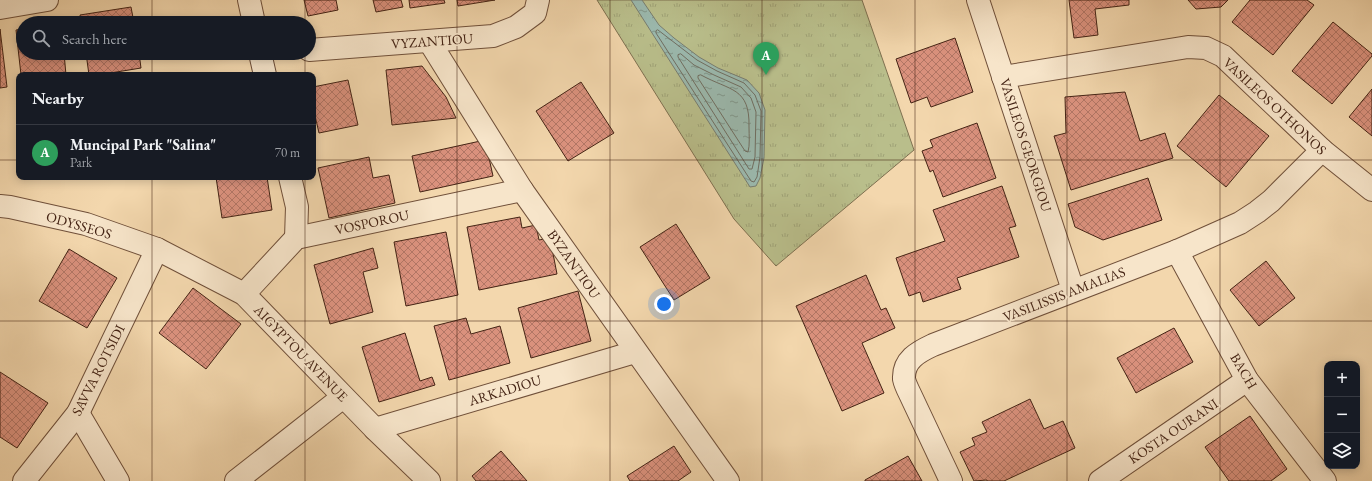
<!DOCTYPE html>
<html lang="en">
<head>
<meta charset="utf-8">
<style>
	body { margin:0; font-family:"EB Garamond",serif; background:#242831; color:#f1f3f6 }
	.controls { position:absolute; right:12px; bottom:12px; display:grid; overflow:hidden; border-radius:8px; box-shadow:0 2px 10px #0003 }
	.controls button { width:36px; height:36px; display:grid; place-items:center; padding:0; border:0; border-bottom:1px solid #363941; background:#171b24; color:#f1f3f6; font:20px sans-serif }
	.you { position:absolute; left:664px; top:304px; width:14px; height:14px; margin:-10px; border:3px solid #fff; border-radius:50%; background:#1a73e8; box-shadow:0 0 0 6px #1a73e833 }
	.badge { display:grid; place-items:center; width:26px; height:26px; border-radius:50%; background:#d93025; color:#fff; font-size:13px; font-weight:700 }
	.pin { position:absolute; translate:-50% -33px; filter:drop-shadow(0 1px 2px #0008) }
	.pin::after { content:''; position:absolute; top:21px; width:14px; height:12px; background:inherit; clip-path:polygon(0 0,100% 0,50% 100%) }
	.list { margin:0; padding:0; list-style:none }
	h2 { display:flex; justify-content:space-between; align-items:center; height:52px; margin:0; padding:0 16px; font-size:17px }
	h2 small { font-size:13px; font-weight:400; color:#9ea1a6 }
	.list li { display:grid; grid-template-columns:26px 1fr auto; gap:12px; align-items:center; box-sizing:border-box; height:56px; padding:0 16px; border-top:1px solid #363941 }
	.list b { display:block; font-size:15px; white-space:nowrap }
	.list p { margin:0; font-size:13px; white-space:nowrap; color:#9ea1a6 }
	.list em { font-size:13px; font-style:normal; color:#9ea1a6 }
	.icon { flex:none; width:22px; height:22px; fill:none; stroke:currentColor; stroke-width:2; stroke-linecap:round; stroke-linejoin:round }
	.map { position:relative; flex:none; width:1372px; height:481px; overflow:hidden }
	.search { position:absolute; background:#171b24; box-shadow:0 2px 10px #0003; left:16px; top:16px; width:300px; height:44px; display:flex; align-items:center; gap:10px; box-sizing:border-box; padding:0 14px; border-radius:22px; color:#9ea1a6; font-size:15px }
	.panel { position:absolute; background:#171b24; box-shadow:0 2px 10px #0003; left:16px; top:72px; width:300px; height:108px; border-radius:8px }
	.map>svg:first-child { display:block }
	.park { fill:url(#park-tufts); stroke:#7e7050 }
	.water { fill:url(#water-ripples); stroke:#787d70 }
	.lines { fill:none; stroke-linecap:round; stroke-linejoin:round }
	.shore { stroke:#706e61; stroke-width:1 }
	.building { fill:url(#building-cross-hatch); stroke:#442314 }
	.minor-casing { stroke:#70503a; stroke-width:24 }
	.minor { stroke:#f7e5ca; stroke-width:22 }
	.grid { fill:none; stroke:#442314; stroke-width:1; stroke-opacity:0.55 }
	.labels { text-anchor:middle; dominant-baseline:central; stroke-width:3.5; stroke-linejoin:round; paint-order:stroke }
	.street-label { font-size:14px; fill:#442314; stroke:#f7e5ca }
</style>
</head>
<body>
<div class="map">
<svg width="1372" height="481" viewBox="0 0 1372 481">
	<defs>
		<pattern id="park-tufts" width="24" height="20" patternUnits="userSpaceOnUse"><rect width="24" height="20" fill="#b9be8b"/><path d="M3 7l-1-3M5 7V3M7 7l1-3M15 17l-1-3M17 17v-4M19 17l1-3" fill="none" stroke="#a0a377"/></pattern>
		<pattern id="water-ripples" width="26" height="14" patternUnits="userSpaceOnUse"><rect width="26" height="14" fill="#9bb9ae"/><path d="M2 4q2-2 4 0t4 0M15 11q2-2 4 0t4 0" fill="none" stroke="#80968c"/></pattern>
		<pattern id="building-cross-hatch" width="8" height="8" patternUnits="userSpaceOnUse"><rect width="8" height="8" fill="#da917d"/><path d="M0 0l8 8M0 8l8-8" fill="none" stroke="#b27665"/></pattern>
	</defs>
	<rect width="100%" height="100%" fill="#f3d7ad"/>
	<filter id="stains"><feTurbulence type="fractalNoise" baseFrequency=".005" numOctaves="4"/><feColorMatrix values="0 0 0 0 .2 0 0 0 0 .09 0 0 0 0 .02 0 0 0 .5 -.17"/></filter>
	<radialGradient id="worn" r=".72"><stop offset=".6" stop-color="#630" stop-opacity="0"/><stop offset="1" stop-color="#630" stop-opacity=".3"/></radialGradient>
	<!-- park -->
	<path class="park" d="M597 0H862L914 150 776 266 734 219Z"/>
	<!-- water -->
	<path class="water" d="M631 0H642L659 25 674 38 699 57 718 68 747 80 759 93 765 110 764 158 760 178 756 186 750 187Z"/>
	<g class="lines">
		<!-- shore -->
		<g class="shore">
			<path d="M658 30 697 60 717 71 744 83 755 95 761 111 760 157 757 177 754 182 751 181 656 33V31Z"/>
			<path d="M681 54 694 65 714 75 741 87 751 98 756 112 755 157 752 169H749L678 57V55Z"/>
			<path d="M701 75C730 91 750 87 749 127 749 135 750 145 748 152L745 151 698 78V76Z"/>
		</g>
	</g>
	<!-- building -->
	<g class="building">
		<path d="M304 0H336L338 10 308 16Z"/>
		<path d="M373 0H401L403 7 376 12Z"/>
		<path d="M409 0H444L445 3 410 8Z"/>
		<path d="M457 0H495L458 6Z"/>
		<path d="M1069 0H1129V5L1095 9 1098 35 1074 38Z"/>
		<path d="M1188 0H1228L1221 7 1196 9Z"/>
		<path d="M1250 0H1307L1314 5 1273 55 1232 22Z"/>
		<path d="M131 7 134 23H81L80 15Z"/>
		<path d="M1333 22 1372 54V56L1332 104 1292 71Z"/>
		<path d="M0 29 7 87 0 88Z"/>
		<path d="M23 29V53H64L66 75H21L16 30Z"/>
		<path d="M955 38 973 92 931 107 927 97 911 103 896 59Z"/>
		<path d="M86 53H139L141 68 98 75H89Z"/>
		<path d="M422 66 446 97 456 118 392 125 386 70Z"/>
		<path d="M348 80 358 125 319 133 313 107V87Z"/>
		<path d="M581 82 614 133 568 161 536 111Z"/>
		<path d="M1372 89V136L1349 117Z"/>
		<path d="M1125 92 1140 141 1165 133 1173 158 1071 190 1054 136 1066 133 1065 97Z"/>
		<path d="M1219 95 1269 136 1226 187 1177 146Z"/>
		<path d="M977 123 996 178 943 197 933 170 930 172 922 151 933 147 930 140Z"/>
		<path d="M485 140 493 176 420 192 412 156Z"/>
		<path d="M369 157 373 178 389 175 395 203 329 218 318 168Z"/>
		<path d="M216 177H267L272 210 222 218Z"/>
		<path d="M1148 178 1162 220 1103 240 1075 227 1068 204Z"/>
		<path d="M1002 186 1016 226 1009 228 1019 257 957 278 961 289 923 302 920 292 909 296 896 258 945 241 933 210Z"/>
		<path d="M520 217 522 228 536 225 539 240 550 238 557 274 479 290 467 227Z"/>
		<path d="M676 224 710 278 674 300 640 247Z"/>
		<path d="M446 232 458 295 406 306 394 242Z"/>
		<path d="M373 248 378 268 363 272 373 312 330 324 314 265Z"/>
		<path d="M69 249 117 278 87 328 39 301Z"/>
		<path d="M1266 261 1295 298 1259 326 1230 290Z"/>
		<path d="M866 275 881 310 886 308 895 328 862 343 884 393 842 411 796 306Z"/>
		<path d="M193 288 241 324 206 369 159 333Z"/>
		<path d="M578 291 591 341 531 358 518 308Z"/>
		<path d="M466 318 471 334 500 326 510 363 449 380 434 326Z"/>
		<path d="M1174 328 1193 362 1136 393 1117 358Z"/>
		<path d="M405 333 420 381 432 377 435 385 379 402 362 347Z"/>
		<path d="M0 372 48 403 17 448 0 437Z"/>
		<path d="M1030 399 1044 429 1063 421 1075 448 1004 481H987V480L974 481 960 452 975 445 972 438 987 432 982 422Z"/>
		<path d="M1250 416 1287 469 1271 481H1229L1205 447Z"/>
		<path d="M674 446 691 472 678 481H630L627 476Z"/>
		<path d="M501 451 527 481H476L472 476Z"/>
		<path d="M908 456 922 481H865V480Z"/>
	</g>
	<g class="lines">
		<defs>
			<g id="minor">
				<path d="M249 0 254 23"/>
				<path d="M978 0 1073 290"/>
				<path d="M0 8 47 0"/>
				<path d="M429 41 522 190 728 481"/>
				<path d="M309 50 493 36 516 27 535 13 538 0"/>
				<path d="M260 53 265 75"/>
				<path d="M1003 77 1188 47 1206 48 1223 56 1322 150 1372 190"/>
				<path d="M290 177 297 207 296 238"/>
				<path d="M0 206 10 207 86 224 157 249 244 294 375 429 429 481"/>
				<path d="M1177 251 1247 380 1325 481"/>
				<path d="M244 294 296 238 522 190"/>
				<path d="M78 413 118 481"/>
				<path d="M375 429 635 352"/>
				<path d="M24 481 78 413 157 249"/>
				<path d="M236 481 343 397"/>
				<path d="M951 481 910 394C908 390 905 384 904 379 903 360 918 352 933 345L1177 251 1240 223 1257 212 1271 201 1322 150"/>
				<path d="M1100 481 1247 380"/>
			</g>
		</defs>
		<!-- minor casing -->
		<use href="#minor" class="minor-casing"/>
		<!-- minor -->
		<use href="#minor" class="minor"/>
	</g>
	<!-- grid -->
	<path class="grid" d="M152 0V23M305 0V23M457 0V481M610 0V481M762 0V481M915 0V481M1067 0V481M1220 0V481M152 53V75M305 53V75M0 160H19M313 160H1372M152 177V481M305 177V481M0 321H1372"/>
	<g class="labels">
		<!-- street labels -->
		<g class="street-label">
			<text transform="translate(432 41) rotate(-4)">VYZANTIOU</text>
			<text transform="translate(1275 106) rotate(43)">VASILEOS OTHONOS</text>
			<text transform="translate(1026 145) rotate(72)">VASILEOS GEORGIOU</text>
			<text transform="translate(372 222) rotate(-12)">VOSPOROU</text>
			<text transform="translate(79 225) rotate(16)">ODYSSEOS</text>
			<text transform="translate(574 264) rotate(55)">BYZANTIOU</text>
			<text transform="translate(1064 294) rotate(-21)">VASILISSIS AMALIAS</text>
			<text transform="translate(301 353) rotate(46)">AIGYPTOU AVENUE</text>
			<text transform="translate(98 370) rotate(-63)">SAVVA ROTSIDI</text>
			<text transform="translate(1244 371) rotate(59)">BACH</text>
			<text transform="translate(505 390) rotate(-17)">ARKADIOU</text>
			<text transform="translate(1173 431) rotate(-34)">KOSTA OURANI</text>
		</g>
	</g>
	<rect width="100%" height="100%" filter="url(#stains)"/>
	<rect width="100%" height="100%" fill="url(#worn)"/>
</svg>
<div class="controls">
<button>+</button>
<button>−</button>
<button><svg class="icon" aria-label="layers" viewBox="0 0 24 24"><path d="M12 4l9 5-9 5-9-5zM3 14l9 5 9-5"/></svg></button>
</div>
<div class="you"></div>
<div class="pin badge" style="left:766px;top:75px;background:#2e9e5b">A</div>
<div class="search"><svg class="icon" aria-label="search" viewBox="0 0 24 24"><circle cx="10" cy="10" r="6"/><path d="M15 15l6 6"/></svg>Search here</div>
<section class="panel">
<h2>Nearby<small></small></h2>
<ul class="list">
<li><span class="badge" style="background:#2e9e5b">A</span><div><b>Muncipal Park &quot;Salina&quot;</b><p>Park</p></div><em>70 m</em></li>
</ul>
</section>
</div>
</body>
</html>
